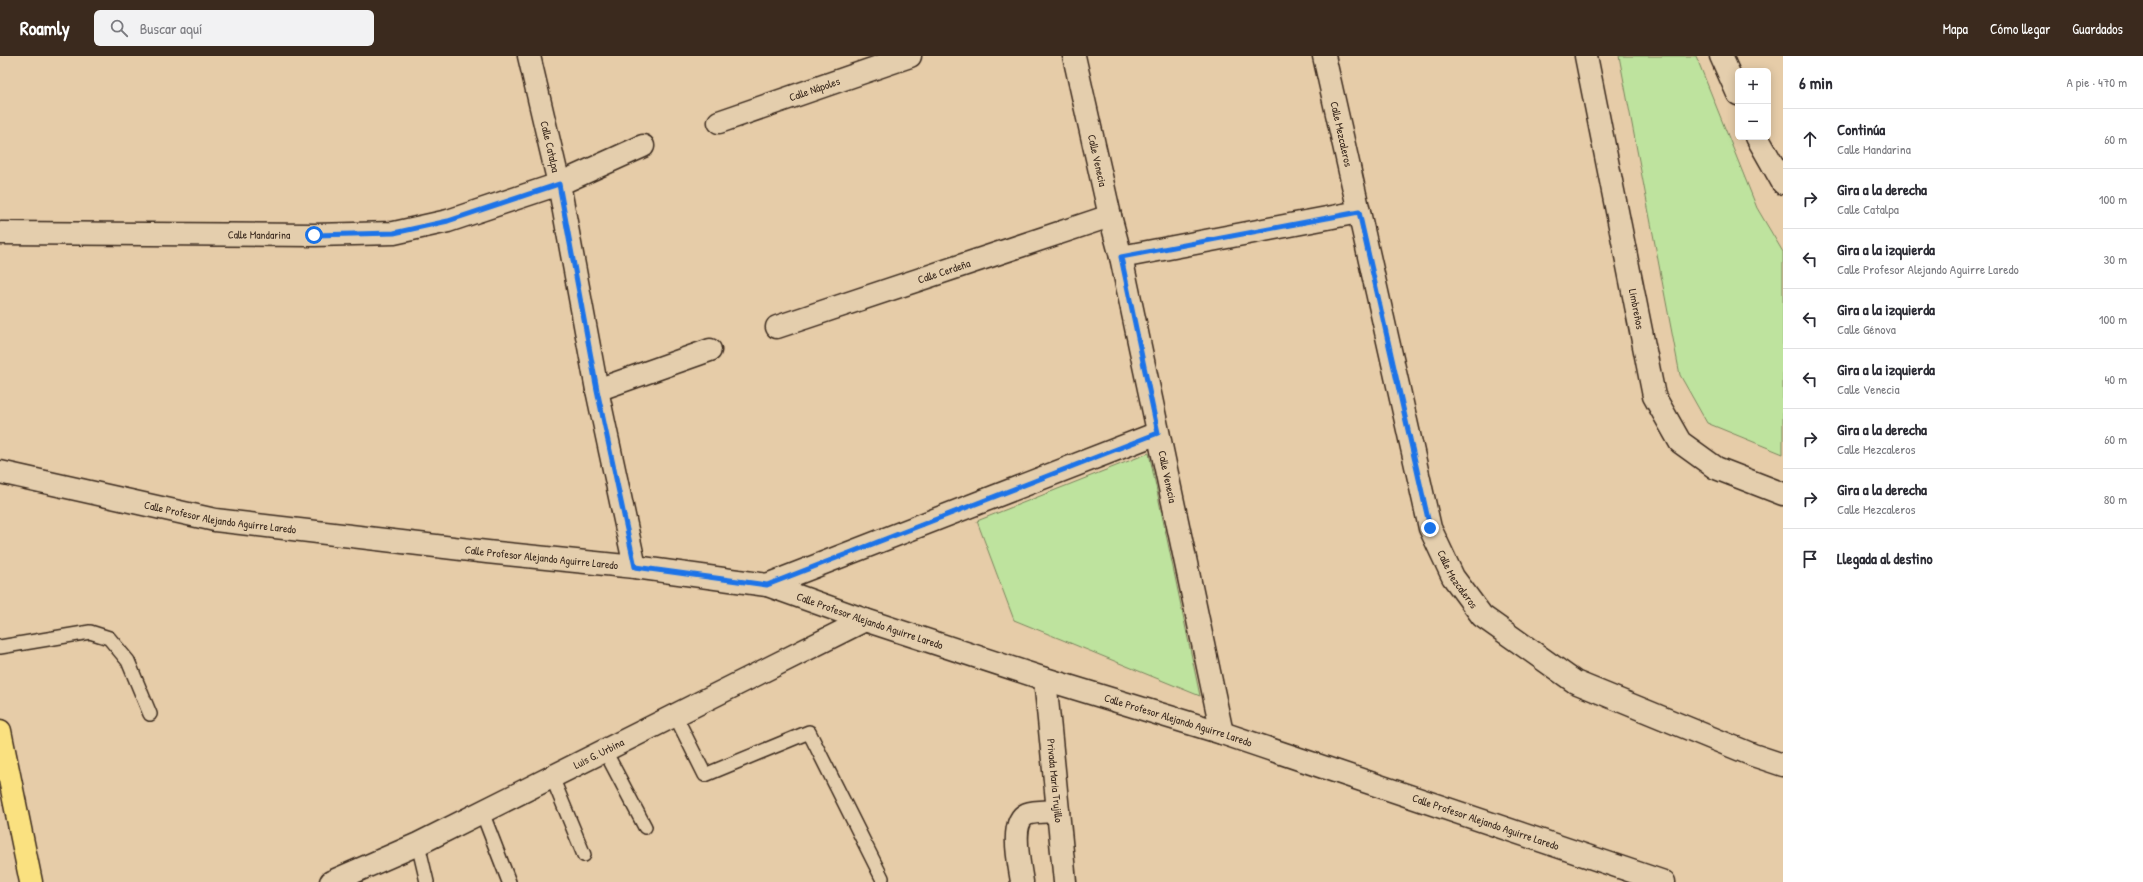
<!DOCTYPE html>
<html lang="es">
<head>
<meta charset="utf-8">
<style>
	body { margin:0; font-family:"Patrick Hand",sans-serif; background:#f2f2f3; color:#2b2b33 }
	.controls { position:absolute; right:12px; top:12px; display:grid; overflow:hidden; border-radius:6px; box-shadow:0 2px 10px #0003 }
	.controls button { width:36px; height:36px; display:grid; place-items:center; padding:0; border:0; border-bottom:1px solid #e1e1e2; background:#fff; color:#2b2b33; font:20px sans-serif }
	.stop { position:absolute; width:12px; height:12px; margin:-9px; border:3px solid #1a73e8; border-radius:50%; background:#fff }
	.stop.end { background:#1a73e8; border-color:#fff; box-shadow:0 1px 4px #0008 }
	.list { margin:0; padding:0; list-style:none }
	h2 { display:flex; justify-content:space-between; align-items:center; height:52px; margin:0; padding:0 16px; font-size:17px }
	h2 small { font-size:13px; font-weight:400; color:#7c7c81 }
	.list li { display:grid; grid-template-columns:26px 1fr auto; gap:12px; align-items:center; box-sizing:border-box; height:60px; padding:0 16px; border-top:1px solid #e1e1e2 }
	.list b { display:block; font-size:15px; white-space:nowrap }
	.list p { margin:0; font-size:13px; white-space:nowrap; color:#7c7c81 }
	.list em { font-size:13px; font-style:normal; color:#7c7c81 }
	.icon { flex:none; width:22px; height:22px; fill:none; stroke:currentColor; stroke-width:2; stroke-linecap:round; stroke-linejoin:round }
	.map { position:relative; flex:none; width:1783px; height:826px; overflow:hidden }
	header { display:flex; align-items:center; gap:24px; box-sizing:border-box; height:56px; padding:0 20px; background:#3b2a1e; color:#fff }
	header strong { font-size:19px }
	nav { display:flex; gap:22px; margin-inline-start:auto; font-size:14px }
	.search { width:280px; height:36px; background:#f2f2f3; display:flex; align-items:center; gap:10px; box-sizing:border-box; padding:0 14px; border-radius:6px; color:#7c7c81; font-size:15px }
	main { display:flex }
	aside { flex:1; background:#fff }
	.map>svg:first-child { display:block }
	.green { fill:#bee39e; stroke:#7c865e }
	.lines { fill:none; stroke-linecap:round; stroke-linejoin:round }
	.service-casing { stroke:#3b2a1e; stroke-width:16 }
	.minor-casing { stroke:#3b2a1e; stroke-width:25 }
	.tertiary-casing { stroke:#3b2a1e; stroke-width:25 }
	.primary-casing { stroke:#3b2a1e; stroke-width:25 }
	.service { stroke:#e4cead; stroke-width:13 }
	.minor { stroke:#e4cead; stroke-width:22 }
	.tertiary { stroke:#e4cead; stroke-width:22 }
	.primary { stroke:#fae180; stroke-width:22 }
	.route { stroke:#1a73e8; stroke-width:5 }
	.labels { text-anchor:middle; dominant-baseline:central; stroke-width:4; stroke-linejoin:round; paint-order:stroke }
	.street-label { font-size:11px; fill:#3b2a1e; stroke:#e4cead }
</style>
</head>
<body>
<header>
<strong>Roamly</strong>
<div class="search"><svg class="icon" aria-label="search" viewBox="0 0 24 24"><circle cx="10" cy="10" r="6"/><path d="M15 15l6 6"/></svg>Buscar aquí</div>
<nav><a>Mapa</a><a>Cómo llegar</a><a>Guardados</a></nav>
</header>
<main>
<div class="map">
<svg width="1783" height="826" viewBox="0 0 1783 826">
	<rect width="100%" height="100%" fill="#e6cca8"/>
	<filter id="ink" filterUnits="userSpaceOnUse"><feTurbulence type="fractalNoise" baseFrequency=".025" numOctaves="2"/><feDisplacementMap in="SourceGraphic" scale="8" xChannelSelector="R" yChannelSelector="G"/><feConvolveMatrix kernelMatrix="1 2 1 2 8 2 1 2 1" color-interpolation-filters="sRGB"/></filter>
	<g filter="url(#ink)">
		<!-- green -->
		<g class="green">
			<path d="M1619 0H1696L1757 152 1783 196V398L1707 367 1680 319Z"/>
			<path d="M1149 397 1200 640 1014 564 977 465Z"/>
		</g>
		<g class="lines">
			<defs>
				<g id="service">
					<path d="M0 591 90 576 109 582 128 605 150 658"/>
					<path d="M675 659 705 719 809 676 882 822"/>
					<path d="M605 695 645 771"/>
					<path d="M552 721 584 799"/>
					<path d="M482 756 509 826"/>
					<path d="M418 788 427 826"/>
				</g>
				<g id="minor">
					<path id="s1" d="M529 0 559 128 597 334 635 511"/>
					<path id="s2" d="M1074 0 1110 160 1121 201 1222 677"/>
					<path id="s3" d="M1324 0 1430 472 1453 521 1482 560 1575 626 1753 699 1783 709"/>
					<path id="s4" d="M1586 0 1654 340 1680 386 1716 412 1783 438"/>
					<path d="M1721 0 1738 38"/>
					<path id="s5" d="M719 66 910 0"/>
					<path d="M1757 81 1783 127"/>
					<path id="s6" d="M0 177 314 179 394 177 448 165 559 128 643 90"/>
					<path d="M1121 201 1359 156"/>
					<path id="s7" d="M777 271 1110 160"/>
					<path d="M597 334 710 294"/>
					<path d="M767 529 1158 377"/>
					<path id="s8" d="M1045 623 1065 826"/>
					<path id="s9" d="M331 826 418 788 865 564"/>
					<path d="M1022 826C1020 811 1009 766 1027 758 1035 755 1049 756 1058 755"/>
				</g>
				<g id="tertiary">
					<path id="s10" d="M0 416 215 464 487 496 635 511 767 529 865 564 1045 623 1222 677 1664 826"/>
				</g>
				<path id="primary" d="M0 675 31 826"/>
			</defs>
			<!-- service casing -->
			<use href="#service" class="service-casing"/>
			<!-- minor casing -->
			<use href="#minor" class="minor-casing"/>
			<!-- tertiary casing -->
			<use href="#tertiary" class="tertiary-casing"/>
			<!-- primary casing -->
			<use href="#primary" class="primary-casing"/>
			<!-- service -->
			<use href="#service" class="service"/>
			<!-- minor -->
			<use href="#minor" class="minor"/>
			<!-- tertiary -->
			<use href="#tertiary" class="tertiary"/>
			<!-- primary -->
			<use href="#primary" class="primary"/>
		</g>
	</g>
	<g class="lines" filter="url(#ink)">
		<!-- route -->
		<path class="route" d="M314 179 394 177 448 165 559 128 597 334 635 511 767 529 1158 377 1121 201 1359 156 1430 472"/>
	</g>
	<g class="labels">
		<!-- street labels -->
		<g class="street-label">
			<text stroke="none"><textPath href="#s5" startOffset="101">Calle Nápoles</textPath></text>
			<text stroke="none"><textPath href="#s3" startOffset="80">Calle Mezcaleros</textPath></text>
			<text stroke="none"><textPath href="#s1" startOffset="93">Calle Catalpa</textPath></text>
			<text stroke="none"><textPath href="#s2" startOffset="107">Calle Venecia</textPath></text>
			<text stroke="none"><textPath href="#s6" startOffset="259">Calle Mandarina</textPath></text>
			<text stroke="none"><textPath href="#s7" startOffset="176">Calle Cerdeña</textPath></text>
			<text stroke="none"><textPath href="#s4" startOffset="258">Limbreños</textPath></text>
			<text stroke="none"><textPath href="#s2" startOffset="431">Calle Venecia</textPath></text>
			<text stroke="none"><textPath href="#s10" startOffset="225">Calle Profesor Alejando Aguirre Laredo</textPath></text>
			<text stroke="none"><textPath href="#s10" startOffset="549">Calle Profesor Alejando Aguirre Laredo</textPath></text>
			<text stroke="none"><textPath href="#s3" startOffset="542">Calle Mezcaleros</textPath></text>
			<text stroke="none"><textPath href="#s10" startOffset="885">Calle Profesor Alejando Aguirre Laredo</textPath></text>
			<text stroke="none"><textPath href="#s10" startOffset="1209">Calle Profesor Alejando Aguirre Laredo</textPath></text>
			<text stroke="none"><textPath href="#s9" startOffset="297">Luis G. Urbina</textPath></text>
			<text stroke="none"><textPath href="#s8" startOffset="102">Privada Maria Trujillo</textPath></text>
			<text stroke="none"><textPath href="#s10" startOffset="1533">Calle Profesor Alejando Aguirre Laredo</textPath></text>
		</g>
	</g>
</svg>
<div class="controls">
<button>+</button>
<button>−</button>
</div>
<div class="stop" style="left:314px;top:179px"></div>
<div class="stop end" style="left:1430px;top:472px"></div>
</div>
<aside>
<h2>6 min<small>A pie · 470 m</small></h2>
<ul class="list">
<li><svg class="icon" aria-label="ahead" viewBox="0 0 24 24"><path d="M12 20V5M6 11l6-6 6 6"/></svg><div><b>Continúa</b><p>Calle Mandarina</p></div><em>60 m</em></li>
<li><svg class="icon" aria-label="right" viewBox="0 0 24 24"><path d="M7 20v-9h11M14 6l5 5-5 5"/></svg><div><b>Gira a la derecha</b><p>Calle Catalpa</p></div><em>100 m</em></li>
<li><svg class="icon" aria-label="left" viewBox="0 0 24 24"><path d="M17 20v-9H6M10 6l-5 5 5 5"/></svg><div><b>Gira a la izquierda</b><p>Calle Profesor Alejando Aguirre Laredo</p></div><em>30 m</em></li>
<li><svg class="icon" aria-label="left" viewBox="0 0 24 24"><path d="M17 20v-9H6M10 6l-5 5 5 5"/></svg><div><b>Gira a la izquierda</b><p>Calle Génova</p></div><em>100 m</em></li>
<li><svg class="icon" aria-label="left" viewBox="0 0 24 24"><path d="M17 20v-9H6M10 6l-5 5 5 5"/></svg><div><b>Gira a la izquierda</b><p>Calle Venecia</p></div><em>40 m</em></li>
<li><svg class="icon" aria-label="right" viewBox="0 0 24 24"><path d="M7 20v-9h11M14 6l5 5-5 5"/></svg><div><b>Gira a la derecha</b><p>Calle Mezcaleros</p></div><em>60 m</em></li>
<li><svg class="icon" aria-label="right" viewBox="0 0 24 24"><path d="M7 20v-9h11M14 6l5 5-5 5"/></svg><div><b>Gira a la derecha</b><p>Calle Mezcaleros</p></div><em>80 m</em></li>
<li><svg class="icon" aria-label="arrive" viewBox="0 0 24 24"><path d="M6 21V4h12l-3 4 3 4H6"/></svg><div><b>Llegada al destino</b></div></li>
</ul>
</aside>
</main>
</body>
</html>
